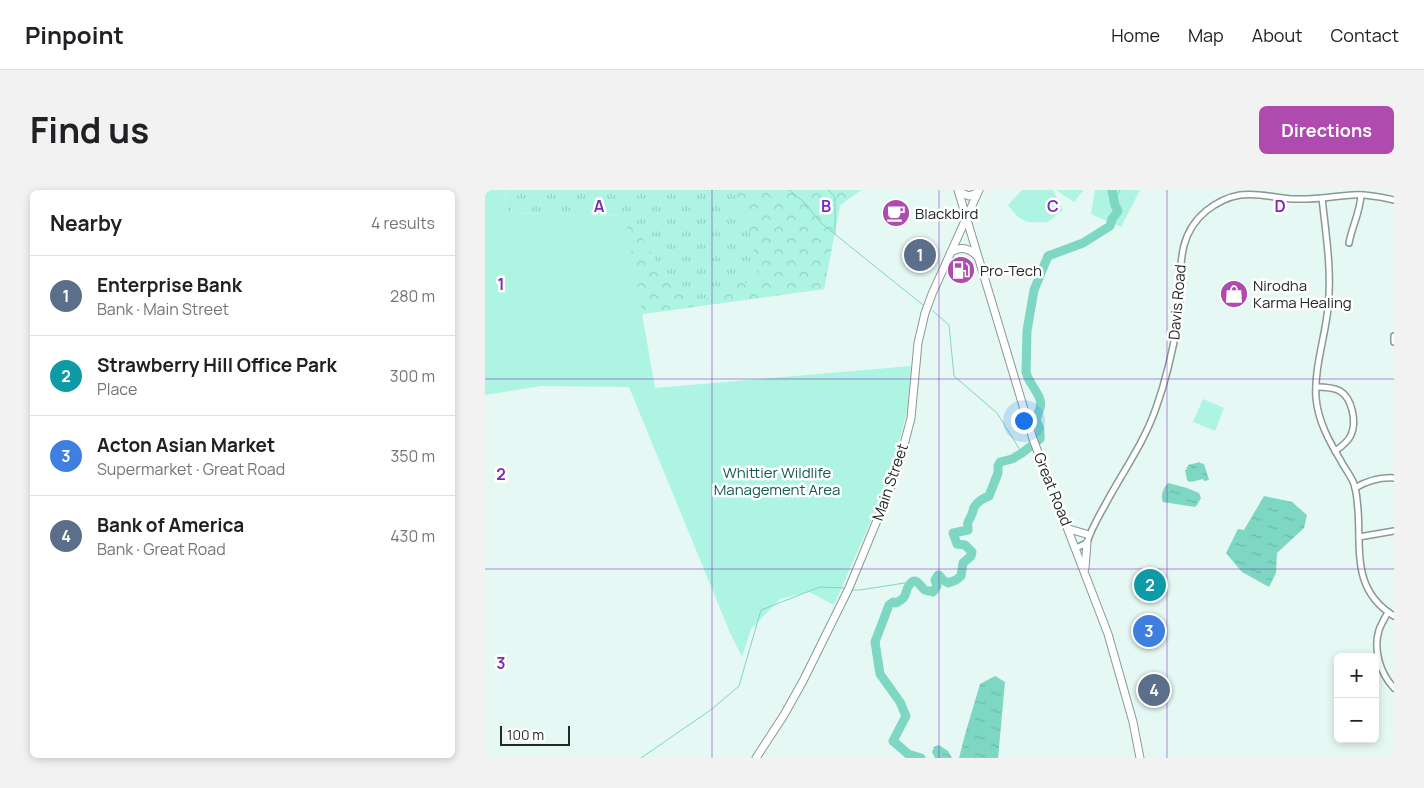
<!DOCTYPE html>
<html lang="en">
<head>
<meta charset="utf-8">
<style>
	body { margin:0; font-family:Manrope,sans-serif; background:#f2f2f2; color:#202124 }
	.controls { position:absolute; right:15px; bottom:15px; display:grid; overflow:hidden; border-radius:8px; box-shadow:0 2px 8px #0003 }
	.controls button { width:45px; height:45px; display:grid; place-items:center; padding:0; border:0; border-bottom:1px solid #e0e0e0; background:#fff; color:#202124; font:25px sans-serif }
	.scale { position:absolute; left:15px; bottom:12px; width:70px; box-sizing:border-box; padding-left:5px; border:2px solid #222927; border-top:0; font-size:14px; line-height:18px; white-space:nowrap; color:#222927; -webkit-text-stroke:4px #fff; paint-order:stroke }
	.you { position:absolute; left:538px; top:230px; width:18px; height:18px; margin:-12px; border:4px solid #fff; border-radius:50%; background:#1a73e8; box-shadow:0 0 0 8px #1a73e833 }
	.badge { display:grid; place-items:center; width:32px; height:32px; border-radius:50%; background:#af4aaf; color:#fff; font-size:16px; font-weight:700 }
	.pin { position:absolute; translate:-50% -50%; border:2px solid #fff; box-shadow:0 1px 5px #0006 }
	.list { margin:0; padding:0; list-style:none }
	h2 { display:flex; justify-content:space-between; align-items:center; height:65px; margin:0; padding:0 20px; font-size:21px }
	h2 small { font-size:16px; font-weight:400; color:#757577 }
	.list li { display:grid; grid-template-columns:32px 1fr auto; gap:15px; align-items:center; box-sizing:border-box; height:80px; padding:0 20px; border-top:1px solid #e0e0e0 }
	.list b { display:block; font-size:19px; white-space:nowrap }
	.list p { margin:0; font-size:16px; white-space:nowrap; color:#757577 }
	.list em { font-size:16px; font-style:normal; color:#757577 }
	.map { position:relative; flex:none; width:909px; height:568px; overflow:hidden; border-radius:8px }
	header { display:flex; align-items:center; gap:30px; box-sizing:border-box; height:70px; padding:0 25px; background:#fff; border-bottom:1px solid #e0e0e0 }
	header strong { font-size:24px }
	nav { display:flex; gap:28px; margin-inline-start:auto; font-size:18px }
	.intro { display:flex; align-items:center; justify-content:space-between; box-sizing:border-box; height:120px; padding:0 30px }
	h1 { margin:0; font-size:35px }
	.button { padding:12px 22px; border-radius:8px; background:#af4aaf; color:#fff; font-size:18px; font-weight:700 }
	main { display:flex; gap:30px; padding:0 30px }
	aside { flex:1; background:#fff; border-radius:8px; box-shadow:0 2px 8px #0003 }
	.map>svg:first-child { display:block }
	.grass { fill:url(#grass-tufts) }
	.forest { fill:url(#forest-crowns) }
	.green { fill:#adf4e3 }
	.water { fill:url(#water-ripples) }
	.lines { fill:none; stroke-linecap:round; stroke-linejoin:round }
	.stream { stroke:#7dd7c3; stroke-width:1 }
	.river { stroke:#7dd7c3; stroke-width:9 }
	.minor-casing { stroke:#899995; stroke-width:8 }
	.secondary-casing { stroke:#899995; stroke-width:9 }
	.minor { stroke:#fff; stroke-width:5 }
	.secondary { stroke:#fff; stroke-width:7 }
	.grid { fill:none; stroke:#7b2cbf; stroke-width:1; stroke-opacity:0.55 }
	.labels { text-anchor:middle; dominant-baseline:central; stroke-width:5; stroke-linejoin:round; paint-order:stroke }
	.poi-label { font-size:15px; fill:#222927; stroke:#fff; text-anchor:start }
	.street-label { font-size:15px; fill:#222927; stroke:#fff }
	.park-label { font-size:15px; fill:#105d4f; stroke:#fff }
	.grid-label { font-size:16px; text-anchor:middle; font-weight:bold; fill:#7b2cbf; stroke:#fff; stroke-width:5; stroke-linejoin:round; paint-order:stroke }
</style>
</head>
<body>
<header>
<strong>Pinpoint</strong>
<nav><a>Home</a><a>Map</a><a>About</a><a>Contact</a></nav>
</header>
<div class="intro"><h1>Find us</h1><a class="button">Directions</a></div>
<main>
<aside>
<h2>Nearby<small>4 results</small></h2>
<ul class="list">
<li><span class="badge" style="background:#5c6f8a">1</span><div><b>Enterprise Bank</b><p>Bank · Main Street</p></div><em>280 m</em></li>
<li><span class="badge" style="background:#0f9aa8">2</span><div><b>Strawberry Hill Office Park</b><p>Place</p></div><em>300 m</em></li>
<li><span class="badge" style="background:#3f7fe0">3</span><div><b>Acton Asian Market</b><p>Supermarket · Great Road</p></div><em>350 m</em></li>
<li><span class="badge" style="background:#5c6f8a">4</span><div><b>Bank of America</b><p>Bank · Great Road</p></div><em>430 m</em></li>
</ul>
</aside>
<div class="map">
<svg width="909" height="568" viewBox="0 0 909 568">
	<defs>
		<pattern id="grass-tufts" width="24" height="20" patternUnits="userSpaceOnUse" patternTransform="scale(1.25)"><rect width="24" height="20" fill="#adf4e3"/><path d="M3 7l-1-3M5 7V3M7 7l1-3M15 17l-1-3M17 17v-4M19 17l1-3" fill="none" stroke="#95d1c3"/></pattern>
		<pattern id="forest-crowns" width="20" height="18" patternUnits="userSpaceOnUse" patternTransform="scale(1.25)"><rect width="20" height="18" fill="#adf4e3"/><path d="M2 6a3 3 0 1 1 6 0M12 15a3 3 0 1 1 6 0" fill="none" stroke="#95d1c3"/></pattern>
		<pattern id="water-ripples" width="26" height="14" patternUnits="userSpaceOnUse" patternTransform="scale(1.25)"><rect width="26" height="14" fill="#7dd7c3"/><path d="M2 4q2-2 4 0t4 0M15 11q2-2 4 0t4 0" fill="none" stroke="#6cb9a8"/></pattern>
	</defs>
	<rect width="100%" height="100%" fill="#e6f8f3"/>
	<!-- grass -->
	<path class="grass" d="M19 0H376L355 15 339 99 157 124 140 26 23 23Z"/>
	<!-- forest -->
	<path class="forest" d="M249 0H376L355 15 339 99 157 124 140 26C153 35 158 50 166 63 189 99 214 131 250 88 261 95 263 94 274 86 269 56 263 27 249 0Z"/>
	<!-- green -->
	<g class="green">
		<path d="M0 0H19L23 23 140 26 170 198 426 176 422 221 411 264 386 331 349 415 324 402 295 409 266 439 257 467 246 445 144 197 56 196 0 205Z"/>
		<path d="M537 0H568L578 20 563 32C542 33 536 33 523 15Z"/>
		<path d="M571 0H599L589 12Z"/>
		<path d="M610 0H655L636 37 606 24Z"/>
		<path d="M718 209 739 218 730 241 708 232Z"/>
	</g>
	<!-- water -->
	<g class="water">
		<path d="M715 272V273L719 274 724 290 719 291 718 289 706 292V291L704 292 702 290 700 280 702 279 701 277H703V275Z"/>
		<path d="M683 293 702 298 714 303 716 308 712 315 710 317 678 312C675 306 678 298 683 293Z"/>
		<path d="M779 306 807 312 822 325 819 338 792 363 791 383 784 397 757 382 741 363 753 339 759 340Z"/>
		<path d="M510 486 520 492 513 568H474L481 541 495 494Z"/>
		<path d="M454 555 463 561 467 568H450L447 562 449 557Z"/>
	</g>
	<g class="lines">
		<!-- stream -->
		<g class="stream">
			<path d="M304 0 319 12 336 33 438 115"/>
			<path d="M343 0 350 7V44"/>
			<path d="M630 10 635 0"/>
			<path d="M448 121 464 135 469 186 512 223 537 263"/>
			<path d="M367 400H375L426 392"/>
			<path d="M156 568 227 519 254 496 276 420 335 397 360 398"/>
		</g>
		<!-- river -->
		<path class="river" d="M436 568 423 564 408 551 421 526 415 512 395 484 390 452 404 415 408 412 411 413C425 406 418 402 425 394 432 386 435 397 440 400 442 401 446 401 448 402L452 396 450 390 453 385H454L458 390 463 393 471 390 476 386 478 373 486 366 487 362 480 355 472 354 468 343 483 340C482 330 483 333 487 324 488 322 488 318 490 316 493 311 499 308 504 306L513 283V276L515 272 527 269 537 263 555 249V239L551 230C552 226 554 222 555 218 559 206 543 194 541 182L542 141 549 100 563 66 598 53 625 36 627 29 633 21 630 15 627 0"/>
		<defs>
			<g id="minor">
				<path d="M837 8C841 45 847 81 843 118 840 148 829 178 831 208 833 231 844 251 856 271 860 279 866 286 869 294 872 303 872 311 873 320 876 362 867 400 909 426"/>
				<path d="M864 53C867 36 875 23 876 5"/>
				<path d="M909 146V152"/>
				<path d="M831 197C839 197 848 197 855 201 867 208 872 232 866 245 863 252 856 257 850 261"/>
				<path d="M870 298C882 291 894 287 909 288"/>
				<path d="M874 347 909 341"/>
				<path d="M591 358 602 353C606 339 613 328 620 315 637 283 659 253 671 218 681 190 688 160 693 130 699 91 686 50 721 21 731 13 743 7 755 5 774 2 793 9 811 9 830 10 849 6 868 5 882 4 895 7 909 10"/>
				<path d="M903 422C900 428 896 434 894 440 888 460 895 483 909 498"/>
			</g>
			<g id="secondary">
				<path d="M473 0 548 249 623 444 648 532 655 568"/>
				<path d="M474 2 484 6 492 3"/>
				<path d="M466 62C476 56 484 58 492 66"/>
				<path d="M584 339 601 344"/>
				<path d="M600 378 602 353"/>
				<path d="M271 568 299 525 318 491 364 398 405 299 415 270 426 228 433 153 440 123 447 104 494 0"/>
			</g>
		</defs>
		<!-- minor casing -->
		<use href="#minor" class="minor-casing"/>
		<!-- secondary casing -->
		<use href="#secondary" class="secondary-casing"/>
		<!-- minor -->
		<use href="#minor" class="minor"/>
		<!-- secondary -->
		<use href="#secondary" class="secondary"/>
	</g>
	<!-- grid -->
	<path class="grid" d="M227 0V568M454 0V568M682 0V568M0 189H909M0 379H909"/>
	<!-- icons -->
	<defs>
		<symbol id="cafe-disc" viewBox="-11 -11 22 22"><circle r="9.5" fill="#af4aaf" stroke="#fff"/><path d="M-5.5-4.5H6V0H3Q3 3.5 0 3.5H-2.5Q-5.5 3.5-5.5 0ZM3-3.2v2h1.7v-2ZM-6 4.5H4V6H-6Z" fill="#fff"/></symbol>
		<symbol id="fuel-disc" viewBox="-11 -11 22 22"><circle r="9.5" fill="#af4aaf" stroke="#fff"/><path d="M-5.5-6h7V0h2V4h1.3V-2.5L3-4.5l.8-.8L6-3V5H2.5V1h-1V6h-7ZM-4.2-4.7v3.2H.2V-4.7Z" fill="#fff"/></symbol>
		<symbol id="shop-disc" viewBox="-11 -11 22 22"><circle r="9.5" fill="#af4aaf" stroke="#fff"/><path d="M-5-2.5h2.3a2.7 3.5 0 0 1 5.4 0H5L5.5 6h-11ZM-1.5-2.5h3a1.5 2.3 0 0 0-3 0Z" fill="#fff"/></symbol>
	</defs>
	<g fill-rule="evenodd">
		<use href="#cafe-disc" x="395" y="7" width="32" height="32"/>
		<use href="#fuel-disc" x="460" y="64" width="32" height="32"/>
		<use href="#shop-disc" x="733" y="88" width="32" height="32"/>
	</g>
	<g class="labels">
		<!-- poi labels -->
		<g class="poi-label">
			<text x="430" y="23">Blackbird</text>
			<text x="495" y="80">Pro-Tech</text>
			<text x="768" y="95">Nirodha<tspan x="768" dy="17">Karma Healing</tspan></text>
		</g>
		<!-- street labels -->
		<g class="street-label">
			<text transform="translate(692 112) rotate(-85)">Davis Road</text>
			<text transform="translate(405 292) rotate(-71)">Main Street</text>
			<text transform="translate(568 299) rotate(68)">Great Road</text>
		</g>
		<!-- park labels -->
		<g class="park-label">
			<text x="292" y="282">Whittier Wildlife<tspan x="292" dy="17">Management Area</tspan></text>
		</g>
	</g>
	<g class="grid-label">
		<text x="114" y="22">A</text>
		<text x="341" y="22">B</text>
		<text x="568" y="22">C</text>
		<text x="795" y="22">D</text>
		<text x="16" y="100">1</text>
		<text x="16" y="290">2</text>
		<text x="16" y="479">3</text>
	</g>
</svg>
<div class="controls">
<button>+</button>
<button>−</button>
</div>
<div class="scale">100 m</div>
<div class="you"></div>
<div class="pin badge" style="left:435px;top:65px;background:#5c6f8a">1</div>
<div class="pin badge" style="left:665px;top:395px;background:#0f9aa8">2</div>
<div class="pin badge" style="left:664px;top:441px;background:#3f7fe0">3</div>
<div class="pin badge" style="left:669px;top:500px;background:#5c6f8a">4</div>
</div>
</main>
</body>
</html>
